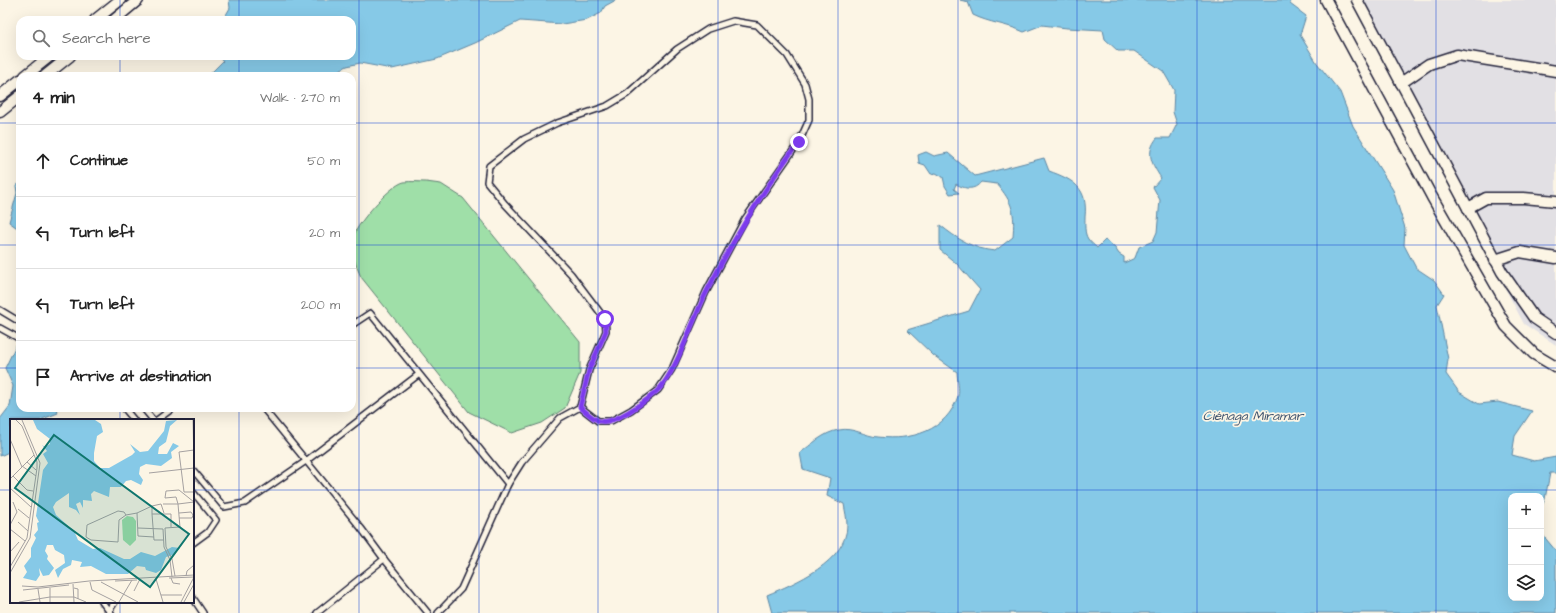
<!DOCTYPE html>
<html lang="en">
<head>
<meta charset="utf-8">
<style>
	body { margin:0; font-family:"Architects Daughter",sans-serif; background:#f6f6f6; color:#222 }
	.controls { position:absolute; right:12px; bottom:12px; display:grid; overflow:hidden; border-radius:8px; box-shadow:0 4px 16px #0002 }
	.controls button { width:36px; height:36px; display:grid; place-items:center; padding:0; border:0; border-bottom:1px solid #e0e0e0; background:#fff; color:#222; font:20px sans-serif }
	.stop { position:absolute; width:12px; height:12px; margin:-9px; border:3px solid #7c3aed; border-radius:50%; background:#fff }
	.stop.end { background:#7c3aed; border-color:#fff; box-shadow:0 1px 4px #0008 }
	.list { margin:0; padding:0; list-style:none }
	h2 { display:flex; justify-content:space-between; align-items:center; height:52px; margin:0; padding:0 16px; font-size:17px }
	h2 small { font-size:13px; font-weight:400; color:#767676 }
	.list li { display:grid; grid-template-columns:26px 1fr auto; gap:12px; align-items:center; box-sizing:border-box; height:72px; padding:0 16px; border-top:1px solid #e0e0e0 }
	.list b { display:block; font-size:15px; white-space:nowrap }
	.list em { font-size:13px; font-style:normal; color:#767676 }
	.icon { flex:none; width:22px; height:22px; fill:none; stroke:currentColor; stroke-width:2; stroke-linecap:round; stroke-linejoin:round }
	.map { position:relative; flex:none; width:1556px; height:613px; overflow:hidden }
	.search { position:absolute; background:#fff; box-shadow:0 4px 16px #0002; left:16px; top:16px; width:340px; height:44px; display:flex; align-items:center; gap:10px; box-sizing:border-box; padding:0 14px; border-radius:12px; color:#767676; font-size:15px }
	.panel { position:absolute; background:#fff; box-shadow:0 4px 16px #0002; left:16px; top:72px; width:340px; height:340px; border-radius:12px }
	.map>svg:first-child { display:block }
	.built { fill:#e2e0e4 }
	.green { fill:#9fdfa8; stroke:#608072 }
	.water { fill:#86c9e7; stroke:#5e86a2 }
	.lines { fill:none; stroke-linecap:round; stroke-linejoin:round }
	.service-casing { stroke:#22223b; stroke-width:8 }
	.minor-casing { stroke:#22223b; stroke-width:13 }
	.service { stroke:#fcf5e5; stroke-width:5 }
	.minor { stroke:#fcf5e5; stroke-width:10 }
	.route { stroke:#7c3aed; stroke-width:5 }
	.grid { fill:none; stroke:#1d4ed8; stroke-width:1; stroke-opacity:0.55 }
	.labels { text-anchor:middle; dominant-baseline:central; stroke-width:3.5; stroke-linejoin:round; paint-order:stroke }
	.water-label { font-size:13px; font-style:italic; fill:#40546f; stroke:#fcf5e5 }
	.inset-road { fill:none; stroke:#a5a1a1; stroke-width:1 }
	.view { fill:#0f766e; fill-opacity:0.15; stroke:#0f766e; stroke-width:2 }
	.inset-edge { fill:none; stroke:#22223b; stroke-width:2 }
</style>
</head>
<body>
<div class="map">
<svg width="1556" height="613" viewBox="0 0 1556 613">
	<rect width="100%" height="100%" fill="#fcf5e5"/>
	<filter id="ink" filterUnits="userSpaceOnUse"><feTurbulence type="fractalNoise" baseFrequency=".025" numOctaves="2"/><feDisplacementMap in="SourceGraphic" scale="8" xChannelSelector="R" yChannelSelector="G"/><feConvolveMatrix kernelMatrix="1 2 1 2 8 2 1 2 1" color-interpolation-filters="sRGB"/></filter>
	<g filter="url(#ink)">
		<!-- built -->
		<path class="built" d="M1353 0H1556V345L1524 324Z"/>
		<!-- green -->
		<path class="green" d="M426 182 441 184 463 198 580 342V373L565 408 542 423 512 433 469 412 361 277C356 265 351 254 352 241 353 227 390 185 404 182 411 181 419 182 426 182Z"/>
		<!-- water -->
		<g class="water">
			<path d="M229 0H616L605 6 601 13 587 20 562 24 520 21 475 43 437 59 392 69 360 63 347 66 328 76H213L209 75 223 61 219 56H352V20H223L230 8Z"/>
			<path d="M960 0H1290V4L1306 16 1300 35 1317 63 1340 92 1353 126 1393 190 1405 228 1404 245 1416 268 1434 280 1444 294 1437 305 1448 359 1446 374 1459 392 1479 404 1498 402 1532 411 1515 436 1512 455 1534 461 1556 457V473H1550L1545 499 1541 508V496H1511V598H1541V533L1556 551V613H772L767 595C795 583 847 562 847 525 847 518 845 511 844 504L827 496 830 478 803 469 800 453C811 445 824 432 839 430 853 427 865 436 878 437 911 441 947 431 958 396 960 390 957 379 957 372L933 355 907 330 969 311 980 290 957 264 940 250V225C957 239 973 249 995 251L1013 237C1015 212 1013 203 997 184L981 182C974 191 965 189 956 184L954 189 959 193 950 194 945 186 943 177 936 173 931 174 925 165 919 163 918 155 926 152 934 156 948 153 975 176 1044 158 1049 171C1074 180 1088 188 1085 217 1085 224 1084 233 1088 239 1090 242 1094 245 1097 248L1105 240 1115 248 1119 254 1124 257V263L1135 258 1139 247 1153 241 1157 232 1160 200 1153 187 1161 178C1152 164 1145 153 1157 138H1170L1177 124 1173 112 1174 90 1163 71 1134 51H1118L1105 39 1103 30 1067 28 1042 25 1024 32C1007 24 989 23 973 15L968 2Z"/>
			<path d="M20 183V230L9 222 17 193 16 186Z"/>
			<path d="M20 337V408H57L58 413 40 420H11V451L0 456V419L10 406 13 386 5 368Z"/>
		</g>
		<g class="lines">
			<defs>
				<g id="service">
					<path d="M0 310 20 322"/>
					<path d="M352 325 370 313 508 484 461 589 438 613"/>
					<path d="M0 328 20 339"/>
					<path d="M124 408 134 420"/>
					<path d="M143 408 153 420"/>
					<path d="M263 408 361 528 384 559 317 613"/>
					<path d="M157 420 173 408"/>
					<path d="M193 470 224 507 245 503 306 461 418 375"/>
					<path d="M508 484 522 462 560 418 580 407 589 370 606 331 605 319 571 274 505 204 487 182 489 166 524 139 557 123 607 106 627 94 677 49 708 29 733 21 757 25 787 55 805 84 809 99V120L799 142 745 219 706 292 672 369 658 390 631 410 611 421H598L580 407"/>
					<path d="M193 492 216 520 208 532 193 543"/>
					<path d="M384 559 428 613"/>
					<path d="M193 598 203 613"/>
					<path d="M102 602 109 611"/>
					<path d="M111 613 109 611 115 602"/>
				</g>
				<g id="minor">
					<path d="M1326 0 1432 197 1506 326 1534 354 1556 367"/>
					<path d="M1357 0 1502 272 1534 318 1556 333"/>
					<path d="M95 20 120 0"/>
					<path d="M114 20 138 0"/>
					<path d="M25 76 50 56"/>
					<path d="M45 76 70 56"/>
					<path d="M1401 83 1429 64 1457 55 1556 71"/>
					<path d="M0 96 20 80"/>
					<path d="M0 112 20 96"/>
					<path d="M1468 208 1486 198H1524L1556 201"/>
					<path d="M1495 260 1520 252 1556 258"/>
				</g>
			</defs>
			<!-- service casing -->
			<use href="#service" class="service-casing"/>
			<!-- minor casing -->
			<use href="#minor" class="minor-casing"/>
			<!-- service -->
			<use href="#service" class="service"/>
			<!-- minor -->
			<use href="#minor" class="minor"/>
		</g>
	</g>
	<g class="lines" filter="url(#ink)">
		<!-- route -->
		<path class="route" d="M605 319 606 331 589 370 580 407C585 411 591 417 597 420 611 428 646 401 657 391 676 374 694 316 707 291 734 238 763 190 799 142"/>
	</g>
	<!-- grid -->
	<path class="grid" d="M120 0V20M239 0V20M359 0V613M479 0V613M598 0V613M718 0V613M838 0V613M958 0V613M1077 0V613M1197 0V613M1317 0V613M1436 0V613M120 56V76M239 56V76M0 123H20M352 123H1556M0 245H20M352 245H1556M0 368H20M352 368H1556M120 408V420M239 408V613M0 490H11M193 490H1556M120 602V613"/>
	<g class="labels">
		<!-- water labels -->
		<g class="water-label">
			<text x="1253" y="416">Ciénaga Miramar</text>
		</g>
	</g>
	<!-- overview -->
	<g transform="translate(10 419)">
		<rect width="184" height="184" fill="#fcf5e5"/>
		<path d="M117 97 123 98 126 102V121L120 127 113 121 112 101Z" fill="#9fdfa8"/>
		<path d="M23 1H85L91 5 93 13 87 17 84 34V42L90 49H99L122 36 125 33 120 25 130 33 138 32 154 12 156 2 167 1 160 7 156 23 149 28 148 35H157L163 24 169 27 161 33 162 39 151 47 136 45 130 48 129 55 133 61 131 66 121 61 116 62 111 68H100L99 78 84 72 81 75 82 82 73 81V89L70 83 66 85 70 96 66 91 59 88V74L46 83 43 88 46 96 64 112 68 121 83 130 90 129 114 140H120L131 133 145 137 162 128 170 129 163 136 156 138 151 151 146 154 136 151 135 148 127 147 118 155H96L81 147 70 148 72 143 62 141 61 146 53 150 48 159 45 151 55 144 54 136 45 131 43 126H37L35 132 38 137 37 140 44 149 39 156 33 157 29 149 30 156 26 162 13 159 17 153 14 147 21 138V129L26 119 24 116 28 111 27 104 29 103 26 97 28 84 33 51 38 44 33 35 37 32 32 26 35 28 40 25V20L27 10Z" fill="#86c9e7"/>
		<path class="inset-road" d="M183 1 184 47M0 20 12 48M184 31 169 33 174 73H184M17 43 26 51M12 47 26 57M139 54 184 49M3 57 17 71 23 72M0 60 24 36M0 69 21 88M153 85H168L166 78 155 79 156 72 169 71 184 83M142 87 127 94 128 117 144 118M8 90 19 99M169 94 181 93 183 96 182 99H169M142 95V87L151 85 154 94M116 96 114 93 108 92 77 106 76 118 81 121 108 123 109 101 116 96 127 94M8 103 18 112M0 106 7 93 3 83M128 109 153 110 154 128 160 141 162 158M0 110 15 122M154 121H144L142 95H161V108M0 133 9 123M0 148 17 119 27 49V43L12 7 6 1M0 154 20 119 30 44 12 1M165 157 162 140 156 128 155 109 170 108 168 85 184 83M176 157 177 152 184 146M159 159 184 158M161 159 163 164 170 165M146 160 153 183M105 162 127 161M80 163 82 171 106 183M91 163 128 183M63 165 64 183M12 167 28 168 79 162 184 156M40 169V183M64 169 68 170V180M28 170 30 183M13 171 59 166M124 172 130 160M151 176H172M9 183 40 178H64L76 183M109 183 122 161M171 183 184 158M174 183 184 165"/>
		<path class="view" d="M44 16 179 115 140 168 5 69Z"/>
		<rect width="184" height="184" class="inset-edge"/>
	</g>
</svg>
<div class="controls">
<button>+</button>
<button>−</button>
<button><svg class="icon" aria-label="layers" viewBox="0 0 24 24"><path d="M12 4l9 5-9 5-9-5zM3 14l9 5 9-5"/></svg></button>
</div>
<div class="stop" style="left:605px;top:319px"></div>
<div class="stop end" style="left:799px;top:142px"></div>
<div class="search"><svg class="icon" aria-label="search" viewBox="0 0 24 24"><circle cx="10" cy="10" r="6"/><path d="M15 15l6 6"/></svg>Search here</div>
<section class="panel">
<h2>4 min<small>Walk · 270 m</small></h2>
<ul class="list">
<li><svg class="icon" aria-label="ahead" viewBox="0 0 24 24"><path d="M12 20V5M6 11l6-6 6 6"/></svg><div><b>Continue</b></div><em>50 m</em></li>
<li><svg class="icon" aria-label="left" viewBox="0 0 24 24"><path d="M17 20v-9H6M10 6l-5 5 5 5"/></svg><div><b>Turn left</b></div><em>20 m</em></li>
<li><svg class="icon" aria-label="left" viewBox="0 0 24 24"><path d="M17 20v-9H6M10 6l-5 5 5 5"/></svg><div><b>Turn left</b></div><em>200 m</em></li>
<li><svg class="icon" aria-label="arrive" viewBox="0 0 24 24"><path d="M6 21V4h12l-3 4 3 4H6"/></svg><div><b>Arrive at destination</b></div></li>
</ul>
</section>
</div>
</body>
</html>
